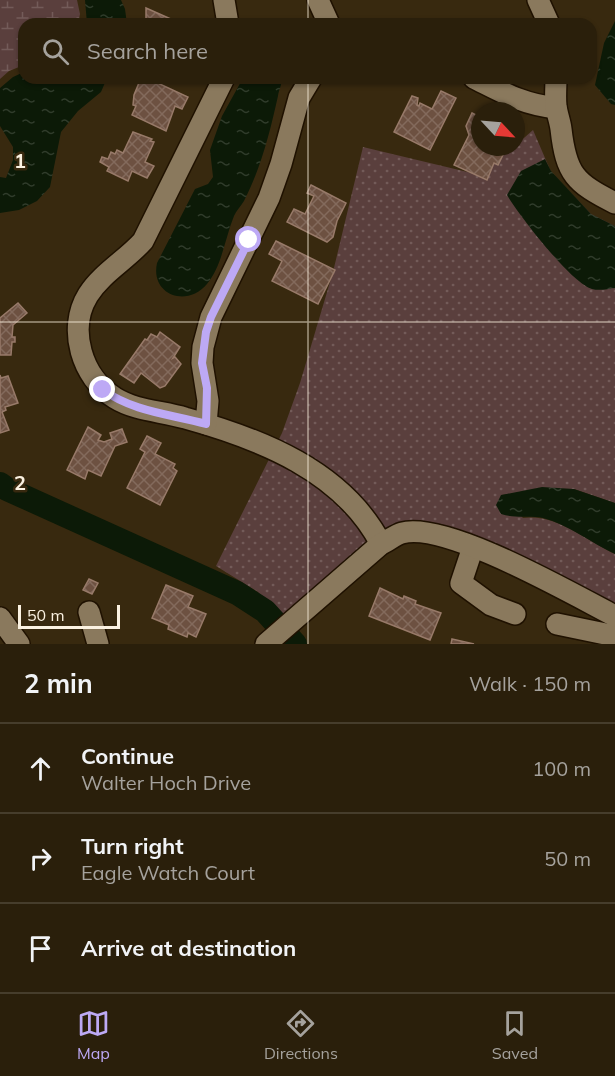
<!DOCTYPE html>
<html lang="en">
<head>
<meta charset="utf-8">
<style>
	body { margin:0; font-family:Mulish,sans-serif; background:#322714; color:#f1f3f6 }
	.compass { position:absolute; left:471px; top:102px; width:54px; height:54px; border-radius:50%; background:#2a1f0b; box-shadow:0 2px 4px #0004; rotate:116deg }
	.scale { position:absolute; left:18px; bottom:15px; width:102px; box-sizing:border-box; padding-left:6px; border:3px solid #fbf2e2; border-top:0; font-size:16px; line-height:21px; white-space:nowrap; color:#fbf2e2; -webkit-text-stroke:4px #38290f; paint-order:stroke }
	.stop { position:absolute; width:18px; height:18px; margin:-14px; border:4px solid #bda9f5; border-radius:50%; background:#fff }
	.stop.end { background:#bda9f5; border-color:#fff; box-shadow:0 2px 6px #0008 }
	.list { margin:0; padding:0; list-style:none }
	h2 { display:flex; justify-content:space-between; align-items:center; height:78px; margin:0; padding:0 24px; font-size:26px }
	h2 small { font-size:20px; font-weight:400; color:#a5a29d }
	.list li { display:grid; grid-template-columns:39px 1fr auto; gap:18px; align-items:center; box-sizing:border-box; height:90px; padding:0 24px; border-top:2px solid #463d2c }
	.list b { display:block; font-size:22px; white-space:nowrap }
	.list p { margin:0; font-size:20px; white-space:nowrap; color:#a5a29d }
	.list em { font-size:20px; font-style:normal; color:#a5a29d }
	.icon { flex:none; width:33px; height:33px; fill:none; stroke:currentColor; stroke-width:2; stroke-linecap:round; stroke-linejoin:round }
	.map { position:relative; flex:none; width:615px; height:644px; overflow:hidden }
	.search { position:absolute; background:#2a1f0b; box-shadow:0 2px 4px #0004; left:18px; right:18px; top:18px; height:66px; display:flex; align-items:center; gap:15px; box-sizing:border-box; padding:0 21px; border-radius:18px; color:#a5a29d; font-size:22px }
	.sheet { height:348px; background:#2a1f0b }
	nav { display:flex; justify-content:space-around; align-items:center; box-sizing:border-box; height:84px; border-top:2px solid #463d2c; background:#2a1f0b; font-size:16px; color:#a5a29d }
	nav a { display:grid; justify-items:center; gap:3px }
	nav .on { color:#bda9f5 }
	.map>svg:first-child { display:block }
	.grass { fill:url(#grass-dots) }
	.wetland { fill:url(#wetland-marsh) }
	.water { fill:url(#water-ripples) }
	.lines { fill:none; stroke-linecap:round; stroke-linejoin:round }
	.river { stroke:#0c1a07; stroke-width:24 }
	.building { fill:url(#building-cross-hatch); stroke:#987a69; stroke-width:1.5 }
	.minor-casing { stroke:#1f1100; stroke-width:24 }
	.minor { stroke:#8a795d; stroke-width:21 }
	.route { stroke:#bda9f5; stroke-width:8 }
	.grid { fill:none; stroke:#fbf2e2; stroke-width:1.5; stroke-opacity:0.55 }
	.grid-label { font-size:20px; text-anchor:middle; font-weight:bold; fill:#fbf2e2; stroke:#38290f; stroke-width:5; stroke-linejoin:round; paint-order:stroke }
</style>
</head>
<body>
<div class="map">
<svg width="615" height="644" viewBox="0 0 615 644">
	<defs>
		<pattern id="grass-dots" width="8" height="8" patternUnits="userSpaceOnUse" patternTransform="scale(1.5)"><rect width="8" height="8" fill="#5a3f3d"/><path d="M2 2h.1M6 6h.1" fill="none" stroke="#735b59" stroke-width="1.8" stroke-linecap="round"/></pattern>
		<pattern id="wetland-marsh" width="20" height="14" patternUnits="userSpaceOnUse" patternTransform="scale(1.5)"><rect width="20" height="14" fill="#5a3f3d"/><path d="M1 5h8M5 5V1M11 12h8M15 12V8" fill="none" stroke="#735b59"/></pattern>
		<pattern id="water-ripples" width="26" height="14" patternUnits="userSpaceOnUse" patternTransform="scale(1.5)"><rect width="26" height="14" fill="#0c1a07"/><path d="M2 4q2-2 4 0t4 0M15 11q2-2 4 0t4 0" fill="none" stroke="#303c2b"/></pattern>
		<pattern id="building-cross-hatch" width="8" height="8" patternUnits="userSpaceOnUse" patternTransform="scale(1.5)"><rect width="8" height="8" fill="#6d5141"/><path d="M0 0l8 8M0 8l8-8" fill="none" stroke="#836a5c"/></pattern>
	</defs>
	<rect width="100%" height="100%" fill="#38290f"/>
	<!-- grass -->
	<path class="grass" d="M533 130 551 172 591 214 615 226V503L574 489 501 495 523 518C556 513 587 541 615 554V621L440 541 398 540 287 627 277 618 258 592 216 566 282 433 300 383 333 272 363 147 480 175 513 147H516V145Z"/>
	<!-- wetland -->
	<path class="wetland" d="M0 0H77L80 14 78 24H24V65L9 71 0 79Z"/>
	<!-- water -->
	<g class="water">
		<path d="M85 0H121L125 9 127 24H87Z"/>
		<path d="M615 21V105L611 104 595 85 604 43Z"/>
		<path d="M24 72V78H107L101 92 78 111 61 132 50 187 37 201 19 210 0 213V177L6 178 13 160V147L0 126V88L13 77Z"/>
		<path d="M243 78H282C282 85 279 89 278 96 270 132 261 168 244 201 241 206 236 211 234 216 225 238 222 266 207 284 187 308 150 295 157 263L195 189 208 184 213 177 210 150 222 116Z"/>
		<path d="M545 159 551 171 591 214 615 226V288C608 289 599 291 592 289 571 283 519 215 507 195L521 171Z"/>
		<path d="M542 487 574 489 615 503V554C591 543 569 525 543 518 529 515 516 519 501 514L496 505 501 495Z"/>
	</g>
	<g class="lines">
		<!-- river -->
		<path class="river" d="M0 484 7 489 237 593 265 611 295 644"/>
	</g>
	<!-- building -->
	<g class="building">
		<path d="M146 8 182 24H146Z"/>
		<path d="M141 78H147L188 97 182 109 175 106 166 131 132 115 136 106 133 105 134 95Z"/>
		<path d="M441 91 456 98 430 150 394 132 412 96 418 98 417 105 419 106 420 103 432 109Z"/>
		<path d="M472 113 480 117V125L475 123 478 131 480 129V147H507L498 165 494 163 487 180 454 165 469 135 466 126Z"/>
		<path d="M133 132 152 139 150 141 154 142 145 162 154 166 147 178 132 171 128 181 107 171 109 167 100 162 102 157 108 159 111 152 115 154 117 150 123 153Z"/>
		<path d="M311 185 346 203 337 221 333 237 327 242 287 222 294 209 305 214 314 196 307 193Z"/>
		<path d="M276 241 335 270 318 304 272 281 282 261 269 254Z"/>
		<path d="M18 303 27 313 13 325 12 337H15V342H12L11 355H0V318Z"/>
		<path d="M160 332 180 347 173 358 175 357 181 364 165 386 160 388 141 373 134 383 120 374 145 339 147 340 151 334 157 337Z"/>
		<path d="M0 375 1 378 8 376 18 403 5 407 6 410 2 412 9 430 0 433Z"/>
		<path d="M88 427 101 435 98 440 104 442 112 439 110 433 122 429 127 442 115 446 101 476 88 470 85 479 67 470Z"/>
		<path d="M147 436 161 443 155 454 175 464 173 468 177 471 160 505 127 488 145 452 140 449Z"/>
		<path d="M89 579 98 583 92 594 83 590Z"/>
		<path d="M166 585 193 596 188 607 206 614 196 637 188 633 187 637 168 629 169 625 152 618Z"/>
		<path d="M380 588 403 599 404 596 416 601 415 604 441 613 430 640 369 616Z"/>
		<path d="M452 639 474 644H451Z"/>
	</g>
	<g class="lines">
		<defs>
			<g id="minor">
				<path d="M224 0 228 24"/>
				<path d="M318 0 329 24"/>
				<path d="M538 0 549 24"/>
				<path d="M224 78 143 241C126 260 102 273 88 295 67 329 82 378 115 398 136 411 162 411 185 418 261 439 343 471 381 544"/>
				<path d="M474 78C504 93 522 104 556 108"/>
				<path d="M556 78C556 87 555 97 556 106 557 114 560 121 561 129 566 174 575 183 615 203"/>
				<path d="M206 424 208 401 202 363 203 347 211 317 269 198 281 164 299 98 311 78"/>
				<path d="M473 547 461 583 491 605 515 614"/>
				<path d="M89 612 98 644"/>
				<path d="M0 618 19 644"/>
				<path d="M557 624 615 636"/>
				<path d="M266 644 381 544C388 541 395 535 402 533 446 521 572 594 615 616"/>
			</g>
		</defs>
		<!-- minor casing -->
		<use href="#minor" class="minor-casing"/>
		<!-- minor -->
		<use href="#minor" class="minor"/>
	</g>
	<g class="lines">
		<!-- route -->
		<path class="route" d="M103 390C134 412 170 414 206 424L207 388 202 363 206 332 211 317 249 240"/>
	</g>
	<!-- grid -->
	<path class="grid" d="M308 0V24M308 78V644M0 322H615"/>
	<g class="grid-label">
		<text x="20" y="168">1</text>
		<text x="20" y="490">2</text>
	</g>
</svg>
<svg class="compass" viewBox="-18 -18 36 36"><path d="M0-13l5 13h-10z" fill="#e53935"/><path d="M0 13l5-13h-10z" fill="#a5a29d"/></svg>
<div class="scale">50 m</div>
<div class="stop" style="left:249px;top:240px"></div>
<div class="stop end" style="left:103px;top:390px"></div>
<div class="search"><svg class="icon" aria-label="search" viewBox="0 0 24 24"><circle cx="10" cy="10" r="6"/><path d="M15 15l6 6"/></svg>Search here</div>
</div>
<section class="sheet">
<h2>2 min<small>Walk · 150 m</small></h2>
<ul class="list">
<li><svg class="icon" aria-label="ahead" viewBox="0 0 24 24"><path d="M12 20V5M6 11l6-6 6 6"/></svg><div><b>Continue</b><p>Walter Hoch Drive</p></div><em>100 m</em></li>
<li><svg class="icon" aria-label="right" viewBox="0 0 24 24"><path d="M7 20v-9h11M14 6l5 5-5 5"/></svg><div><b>Turn right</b><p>Eagle Watch Court</p></div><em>50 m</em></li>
<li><svg class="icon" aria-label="arrive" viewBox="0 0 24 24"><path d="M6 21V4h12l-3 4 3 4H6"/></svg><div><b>Arrive at destination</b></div></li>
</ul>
</section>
<nav>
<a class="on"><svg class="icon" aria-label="map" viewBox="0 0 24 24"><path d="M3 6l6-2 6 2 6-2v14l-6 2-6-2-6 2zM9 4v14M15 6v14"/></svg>Map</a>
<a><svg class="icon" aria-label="directions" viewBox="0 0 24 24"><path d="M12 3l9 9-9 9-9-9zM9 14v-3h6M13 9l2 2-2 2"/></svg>Directions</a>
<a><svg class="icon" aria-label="saved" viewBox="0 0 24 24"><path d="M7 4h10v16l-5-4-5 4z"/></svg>Saved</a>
</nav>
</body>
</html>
